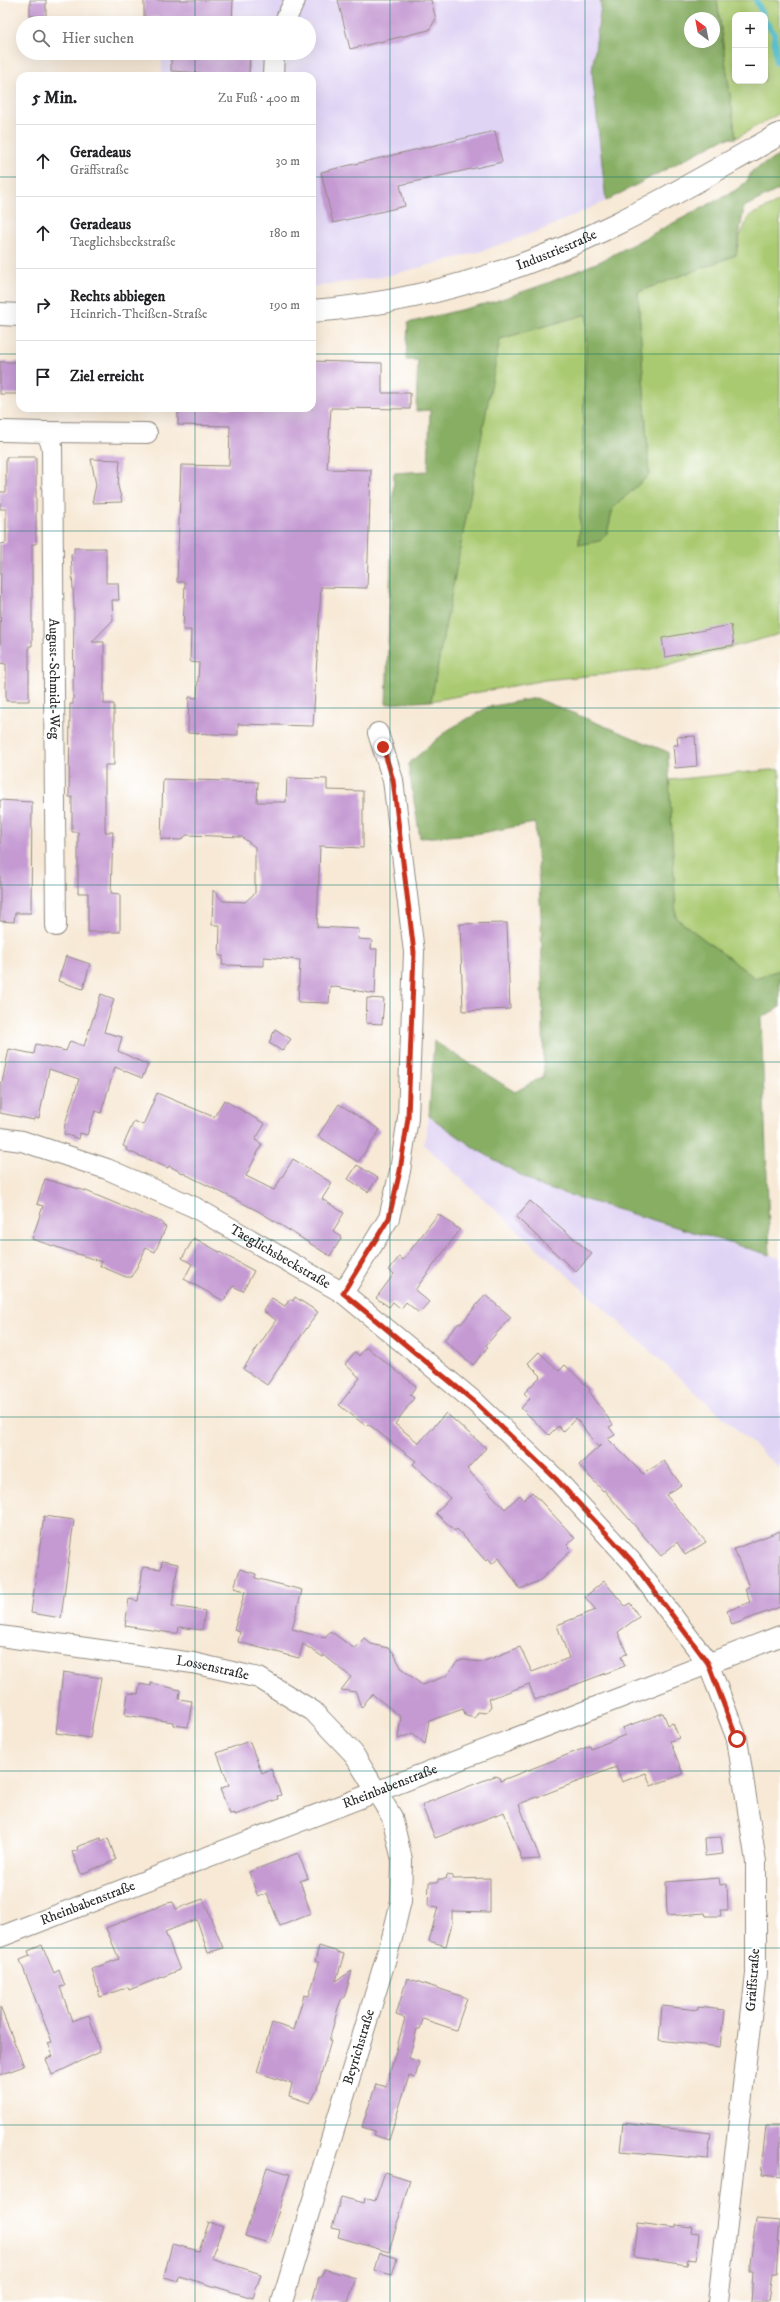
<!DOCTYPE html>
<html lang="de">
<head>
<meta charset="utf-8">
<style>
	body { margin:0; font-family:"IM FELL DW Pica",serif; background:#f6f6f6; color:#202124 }
	.controls { position:absolute; right:12px; top:12px; display:grid; overflow:hidden; border-radius:8px; box-shadow:0 4px 16px #0002 }
	.controls button { width:36px; height:36px; display:grid; place-items:center; padding:0; border:0; border-bottom:1px solid #e0e0e0; background:#fff; color:#202124; font:20px sans-serif }
	.compass { position:absolute; left:684px; top:12px; width:36px; height:36px; border-radius:50%; background:#fff; box-shadow:0 4px 16px #0002; rotate:328deg }
	.stop { position:absolute; width:12px; height:12px; margin:-9px; border:3px solid #c8321e; border-radius:50%; background:#fff }
	.stop.end { background:#c8321e; border-color:#fff; box-shadow:0 1px 4px #0008 }
	.list { margin:0; padding:0; list-style:none }
	h2 { display:flex; justify-content:space-between; align-items:center; height:52px; margin:0; padding:0 16px; font-size:17px }
	h2 small { font-size:13px; font-weight:400; color:#757577 }
	.list li { display:grid; grid-template-columns:26px 1fr auto; gap:12px; align-items:center; box-sizing:border-box; height:72px; padding:0 16px; border-top:1px solid #e0e0e0 }
	.list b { display:block; font-size:15px; white-space:nowrap }
	.list p { margin:0; font-size:13px; white-space:nowrap; color:#757577 }
	.list em { font-size:13px; font-style:normal; color:#757577 }
	.icon { flex:none; width:22px; height:22px; fill:none; stroke:currentColor; stroke-width:2; stroke-linecap:round; stroke-linejoin:round }
	.map { position:relative; flex:none; width:780px; height:2302px; overflow:hidden }
	.search { position:absolute; background:#fff; box-shadow:0 4px 16px #0002; left:16px; top:16px; width:300px; height:44px; display:flex; align-items:center; gap:10px; box-sizing:border-box; padding:0 14px; border-radius:22px; color:#757577; font-size:15px }
	.panel { position:absolute; background:#fff; box-shadow:0 4px 16px #0002; left:16px; top:72px; width:300px; height:340px; border-radius:12px }
	.map>svg:first-child { display:block }
	.built { fill:#e0d4f4 }
	.green { fill:#aaca71; stroke:#6a7a4e; fill-rule:evenodd }
	.forest { fill:#87ae63; stroke:#596c47; fill-rule:evenodd }
	.lines { fill:none; stroke-linecap:round; stroke-linejoin:round }
	.stream { stroke:#52becc; stroke-width:6 }
	.building { fill:#c59ad3 }
	.minor-casing { stroke:#918a80; stroke-width:22 }
	.tertiary-casing { stroke:#918a80; stroke-width:24 }
	.minor { stroke:#fff; stroke-width:20 }
	.tertiary { stroke:#fff; stroke-width:22 }
	.route { stroke:#c8321e; stroke-width:5 }
	.grid { fill:none; stroke:#0f766e; stroke-width:1; stroke-opacity:0.55 }
	.labels { text-anchor:middle; dominant-baseline:central; stroke-width:4; stroke-linejoin:round; paint-order:stroke }
	.street-label { font-size:14px; fill:#2b2b2b; stroke:#fff }
</style>
</head>
<body>
<div class="map">
<svg width="780" height="2302" viewBox="0 0 780 2302">
	<rect width="100%" height="100%" fill="#fff"/>
	<filter id="ink" filterUnits="userSpaceOnUse"><feTurbulence type="fractalNoise" baseFrequency=".025" numOctaves="2"/><feDisplacementMap in="SourceGraphic" scale="8" xChannelSelector="R" yChannelSelector="G"/><feConvolveMatrix kernelMatrix="1 2 1 2 8 2 1 2 1" color-interpolation-filters="sRGB"/></filter>
	<filter id="wash" filterUnits="userSpaceOnUse"><feTurbulence type="fractalNoise" baseFrequency=".012" numOctaves="4" result="noise"/><feDisplacementMap in="SourceGraphic" scale="16" xChannelSelector="R" yChannelSelector="G"/><feGaussianBlur stdDeviation="0.9" result="paint"/><feColorMatrix in="noise" values="0 0 0 0 0 0 0 0 0 0 0 0 0 0 0 0 0 1.4 0 .05"/><feComposite in="paint" operator="in"/></filter>
	<g filter="url(#wash)">
		<rect width="100%" height="100%" fill="#f7e9d6"/>
		<!-- built -->
		<g class="built">
			<path d="M162 0H600L601 5 592 72 606 201 544 229 479 252 382 277 312 287V76H162V53H309V23H162Z"/>
			<path d="M429 1116 476 1149 539 1186 780 1258V1469L424 1145Z"/>
		</g>
		<!-- green -->
		<g class="green">
			<path d="M717 0H780V113L736 138ZM735 15H765V81H735Z"/>
			<path d="M780 201V634L649 670 545 680 431 701 500 339 587 314 579 545 607 533 613 508 649 475 638 292 736 255 739 239 749 216Z"/>
			<path d="M780 769V970L755 978 676 918 669 780Z"/>
		</g>
		<!-- forest -->
		<g class="forest">
			<path d="M600 0H717L736 138 723 139 606 201 592 72 601 5ZM690 18H714V42H690Z"/>
			<path d="M780 155V189L744 207 736 255 638 292 649 475 613 508 607 533 600 541 579 545 587 314 500 339 431 701 386 704 394 473 428 471 430 410 416 411 418 360H406L408 323 496 301 548 283 601 261 736 190 747 181 752 171Z"/>
			<path d="M536 698 668 752 676 918 755 978 780 970V1007L761 1018 770 1255 539 1186 476 1149 429 1116 434 1041 515 1092 544 1076 541 916 535 823 475 834 420 838 408 764 448 730 488 707Z"/>
		</g>
		<g class="lines">
			<!-- stream -->
			<g class="stream">
				<path d="M756 0 763 15"/>
				<path d="M765 21 774 33 776 62"/>
			</g>
		</g>
		<g id="blocks">
			<!-- building -->
			<g class="building">
				<rect x="30" y="0" width="16" height="16"/>
				<path d="M144 0H233L232 23H172V18L144 17Z"/>
				<path d="M338 0H431L436 19 429 30 350 49Z"/>
				<path d="M171 53H250L249 74 200 76 201 73 171 71Z"/>
				<path d="M495 131 502 162 400 185 405 206 333 223 321 172Z"/>
				<path d="M312 361 382 363V393H410V409L331 408 327 469 371 470 367 588 321 587 313 726 238 724V735L188 733 189 697 197 698 199 663 190 662 191 630H183L185 582H177L181 465 229 466 230 426 178 425V408H312Z"/>
				<rect x="0" y="362" width="20" height="32"/>
				<path d="M6 457H36V544H32V646H29V701H6V664L0 663 1 544 6 543V509H0V492H6Z"/>
				<path d="M91 459 120 460 118 486 122 502 92 503 96 485Z"/>
				<path d="M74 548H106V583H118L119 600H112L113 620 92 642H104V704H114V765H105V832H113L111 893 120 894V932H88V893H78V832H72V797H69L70 710V704H73L74 607 71 554H74Z"/>
				<path d="M731 625 734 645 665 657 662 638Z"/>
				<path d="M695 736 697 766 675 768 673 745H678L677 737Z"/>
				<path d="M287 778 327 779V790L363 791V848L320 846 317 927 359 929 358 939 372 940 371 949H377L375 994 330 986 329 1003 298 1002 300 960 264 957V966L222 965 223 956H219L220 925H212L213 890 223 901 245 902 255 893V847L242 837 187 835 180 840 161 839 163 779 258 782 257 802H286Z"/>
				<path d="M0 800 32 802 31 913H15L14 922 0 921Z"/>
				<path d="M507 923 510 1009 463 1011 460 924Z"/>
				<path d="M66 956 90 964 83 989 58 981Z"/>
				<path d="M101 994 114 999 104 1032 122 1037 118 1051 148 1065 142 1078 115 1067 101 1113 95 1111 87 1135 80 1133 79 1139 64 1134 65 1124 79 1079 49 1069 39 1118H34V1120L0 1113V1082L2 1083 9 1049 34 1054 36 1044 66 1051 70 1041 84 1046Z"/>
				<path d="M367 998 384 999 382 1024 366 1023Z"/>
				<path d="M275 1029 291 1039 282 1051 269 1043Z"/>
				<path d="M157 1093 214 1117 224 1100 265 1124 255 1140 262 1144 246 1176 274 1190 293 1159 332 1183 322 1199 344 1213 333 1231 342 1237 330 1256 260 1212 169 1166 168 1168 126 1150 127 1148 123 1146 134 1121 143 1125Z"/>
				<path d="M339 1104 380 1130 358 1162 318 1136Z"/>
				<path d="M357 1165 378 1178 368 1192 348 1179Z"/>
				<path d="M45 1179 86 1191 163 1223 162 1225 166 1227 155 1252 146 1248 132 1277H126L100 1266 102 1262 32 1239 43 1206 37 1204Z"/>
				<path d="M530 1201 592 1254 576 1272 516 1217Z"/>
				<path d="M438 1214 460 1230 415 1290 429 1302 419 1313 406 1302 401 1309 393 1302 389 1307 376 1298 394 1274 389 1270 399 1257 403 1260Z"/>
				<path d="M194 1238 254 1271 243 1291 233 1286 224 1301 184 1279 192 1264 182 1258Z"/>
				<path d="M485 1295 511 1317 486 1345 488 1347 473 1365 444 1340 459 1323 461 1324Z"/>
				<path d="M295 1297 318 1312 267 1385 243 1369 276 1320 263 1311 272 1298 285 1306 290 1299 293 1301Z"/>
				<path d="M366 1347 416 1386 410 1395 414 1398 395 1424 419 1443 446 1413 486 1448 467 1469 505 1509 520 1495 524 1500 532 1492 575 1538 567 1545 572 1550 539 1581 520 1589 499 1558 492 1564 488 1559 486 1561 457 1529 455 1531 436 1513 450 1498 413 1464 416 1461 368 1424 366 1426 339 1405 360 1378 345 1364 355 1352 359 1356Z"/>
				<path d="M539 1352 559 1371 565 1365 590 1389 589 1391 613 1425 609 1427 615 1435 608 1439 643 1474 664 1461 681 1485 666 1495 706 1542 685 1555 677 1542 661 1556 604 1490 603 1491 579 1465 601 1445 598 1447 576 1418 563 1432 558 1426 549 1435 521 1408 530 1399 524 1393 541 1376 528 1363Z"/>
				<path d="M44 1516 74 1520 61 1618 31 1613Z"/>
				<path d="M780 1531V1607L732 1625 727 1611 750 1602 745 1588 749 1587 734 1549Z"/>
				<path d="M162 1561 178 1564 172 1606 205 1611 202 1630 179 1627 178 1633H171L125 1626 129 1599 138 1601 143 1567 161 1569Z"/>
				<path d="M240 1569 256 1574 255 1578 302 1590 292 1629 325 1638 330 1631 355 1649 364 1638 371 1644 388 1648 393 1652 402 1669 422 1685 446 1676 457 1662 463 1660 482 1662 520 1647 532 1672 569 1658 557 1625 596 1610 585 1597 604 1581 625 1606 630 1603 639 1617 618 1632 627 1654 621 1656 625 1666 535 1700 529 1684 489 1699 491 1706 486 1713 478 1712 475 1718 466 1716 463 1709 429 1721 425 1744 413 1733 398 1739 401 1717 372 1694 361 1708 356 1692 341 1690 351 1677 324 1655 323 1657 303 1644 299 1658 238 1642 240 1632 234 1630 245 1591 234 1588Z"/>
				<path d="M63 1672 101 1678 90 1738 56 1733Z"/>
				<path d="M151 1683 180 1690 179 1699 192 1701 188 1727 173 1725V1722L125 1715 128 1693 138 1694 140 1684 151 1686Z"/>
				<path d="M663 1713 668 1725 673 1723 679 1738 670 1741 683 1774 651 1786 646 1773 622 1782 616 1767 519 1804 540 1859 522 1860 504 1812 435 1838 422 1806 424 1804 495 1776 499 1777 500 1781 590 1746 591 1749 625 1735 622 1728Z"/>
				<path d="M249 1741 262 1773 271 1769 281 1795 277 1796 278 1799 255 1808 235 1815V1813L230 1814 220 1789 229 1785 217 1753Z"/>
				<path d="M721 1837 723 1854 705 1856 704 1838Z"/>
				<path d="M101 1838 102 1841 108 1838 116 1860 81 1874 72 1852 78 1850 77 1847Z"/>
				<path d="M298 1853 308 1878 300 1881 311 1914 280 1926 267 1893 258 1897 249 1872Z"/>
				<path d="M447 1875 453 1876V1879L490 1878V1912L452 1911V1923L446 1946 429 1941 438 1907 428 1906 429 1882H438V1879H446Z"/>
				<path d="M719 1878 720 1885 727 1884 728 1910H720L721 1916H706L705 1913 667 1916 666 1882Z"/>
				<path d="M203 1899 223 1948 208 1953 197 1920H194L165 1932 180 1970 129 1990 128 1987 100 1997 92 1969 119 1959 106 1928 167 1903 173 1902 176 1909Z"/>
				<path d="M42 1945 54 1973 59 1970 65 1986 60 1987 72 2021 89 2015 100 2052 52 2075 46 2059 53 2056 48 2043 52 2042 20 1960 30 1956 28 1951Z"/>
				<path d="M319 1946 344 1954 336 1981 352 1971 344 1998H342L338 2008 329 2041H331L329 2048 316 2092 310 2103 289 2096 292 2084 257 2072 272 2023 294 2030 304 1995 309 1996 314 1980 319 1963 315 1961Z"/>
				<path d="M407 1978 467 1998 456 2030 423 2019 420 2029H417L409 2058 419 2062 415 2078 409 2076 389 2140 373 2135 375 2131 362 2127 376 2084 386 2087 405 2018 396 2015Z"/>
				<path d="M662 2006 698 2010V2007L724 2010 720 2047 659 2040Z"/>
				<path d="M0 2007 24 2066 0 2075Z"/>
				<path d="M623 2123 711 2133 708 2159 620 2151Z"/>
				<path d="M766 2126H780V2177L762 2175 763 2170H761Z"/>
				<path d="M267 2167 290 2174 269 2243 245 2236Z"/>
				<path d="M385 2172 410 2180 389 2252 338 2237 340 2230 332 2228 341 2197 364 2203 365 2198 375 2201Z"/>
				<path d="M756 2219 780 2221 776 2274H772L768 2302H751L753 2272H750V2264Z"/>
				<path d="M209 2222 223 2227 211 2258 261 2274 253 2298 179 2276 178 2281 164 2277 172 2244 199 2251Z"/>
				<path d="M638 2223 676 2228V2225L692 2227 691 2233 699 2234 696 2260 688 2259 687 2265 634 2257Z"/>
				<path d="M379 2253 397 2258 392 2275 374 2270Z"/>
				<path d="M324 2269 356 2278 348 2302H312L319 2277H322Z"/>
			</g>
		</g>
	</g>
	<g filter="url(#ink)">
		<use href="#blocks" fill-opacity="0" stroke="#918a80" stroke-width="1"/>
		<g class="lines">
			<defs>
				<g id="minor">
					<path d="M284 23 295 0"/>
					<path d="M273 76 274 53"/>
					<path id="s1" d="M0 431 46 432 52 446 56 926"/>
					<path d="M46 432 147 433"/>
					<path id="s2" d="M0 1138 22 1141 107 1169 194 1207 343 1293 476 1403 556 1479 631 1561 708 1663 737 1739 756 1862V1974L718 2302"/>
					<path d="M343 1293 389 1218 400 1171 408 1118 414 952 393 780 378 733"/>
					<path id="s3" d="M0 1636 193 1663 259 1678 313 1711 353 1753 392 1817 402 1860 401 1901 392 1938 282 2302"/>
					<path id="s4" d="M0 1937 780 1636"/>
				</g>
				<g id="tertiary">
					<path id="s5" d="M312 311C418 303 521 271 616 224 672 197 726 164 780 134"/>
					<path d="M0 314 20 315"/>
				</g>
			</defs>
			<!-- minor casing -->
			<use href="#minor" class="minor-casing"/>
			<!-- tertiary casing -->
			<use href="#tertiary" class="tertiary-casing"/>
			<!-- minor -->
			<use href="#minor" class="minor"/>
			<!-- tertiary -->
			<use href="#tertiary" class="tertiary"/>
		</g>
	</g>
	<g class="lines" filter="url(#ink)">
		<!-- route -->
		<path class="route" d="M383 747 393 780 414 952 408 1118 400 1171 389 1218 343 1293 476 1403 556 1479 631 1560 708 1663 737 1739"/>
	</g>
	<!-- grid -->
	<path class="grid" d="M195 0V23M390 0V2302M585 0V2302M195 53V76M0 177H20M312 177H780M0 354H20M312 354H780M195 408V2302M0 531H780M0 708H780M0 885H780M0 1062H780M0 1240H780M0 1417H780M0 1594H780M0 1771H780M0 1948H780M0 2125H780"/>
	<g class="labels">
		<!-- street labels -->
		<g class="street-label">
			<text stroke="none"><textPath href="#s5" startOffset="253">Industriestraße</textPath></text>
			<text stroke="none"><textPath href="#s1" startOffset="294">August-Schmidt-Weg</textPath></text>
			<text stroke="none"><textPath href="#s2" startOffset="306">Taeglichsbeckstraße</textPath></text>
			<text stroke="none"><textPath href="#s3" startOffset="215">Lossenstraße</textPath></text>
			<text stroke="none"><textPath href="#s4" startOffset="418">Rheinbabenstraße</textPath></text>
			<text stroke="none"><textPath href="#s4" startOffset="94">Rheinbabenstraße</textPath></text>
			<text transform="translate(753 1980) rotate(-86)">Gräffstraße</text>
			<text transform="translate(359 2047) rotate(-73)">Beyrichstraße</text>
		</g>
	</g>
</svg>
<div class="controls">
<button>+</button>
<button>−</button>
</div>
<svg class="compass" viewBox="-18 -18 36 36"><path d="M0-13l5 13h-10z" fill="#e53935"/><path d="M0 13l5-13h-10z" fill="#757577"/></svg>
<div class="stop" style="left:737px;top:1739px"></div>
<div class="stop end" style="left:383px;top:747px"></div>
<div class="search"><svg class="icon" aria-label="search" viewBox="0 0 24 24"><circle cx="10" cy="10" r="6"/><path d="M15 15l6 6"/></svg>Hier suchen</div>
<section class="panel">
<h2>5 Min.<small>Zu Fuß · 400 m</small></h2>
<ul class="list">
<li><svg class="icon" aria-label="ahead" viewBox="0 0 24 24"><path d="M12 20V5M6 11l6-6 6 6"/></svg><div><b>Geradeaus</b><p>Gräffstraße</p></div><em>30 m</em></li>
<li><svg class="icon" aria-label="ahead" viewBox="0 0 24 24"><path d="M12 20V5M6 11l6-6 6 6"/></svg><div><b>Geradeaus</b><p>Taeglichsbeckstraße</p></div><em>180 m</em></li>
<li><svg class="icon" aria-label="right" viewBox="0 0 24 24"><path d="M7 20v-9h11M14 6l5 5-5 5"/></svg><div><b>Rechts abbiegen</b><p>Heinrich-Theißen-Straße</p></div><em>190 m</em></li>
<li><svg class="icon" aria-label="arrive" viewBox="0 0 24 24"><path d="M6 21V4h12l-3 4 3 4H6"/></svg><div><b>Ziel erreicht</b></div></li>
</ul>
</section>
</div>
</body>
</html>
